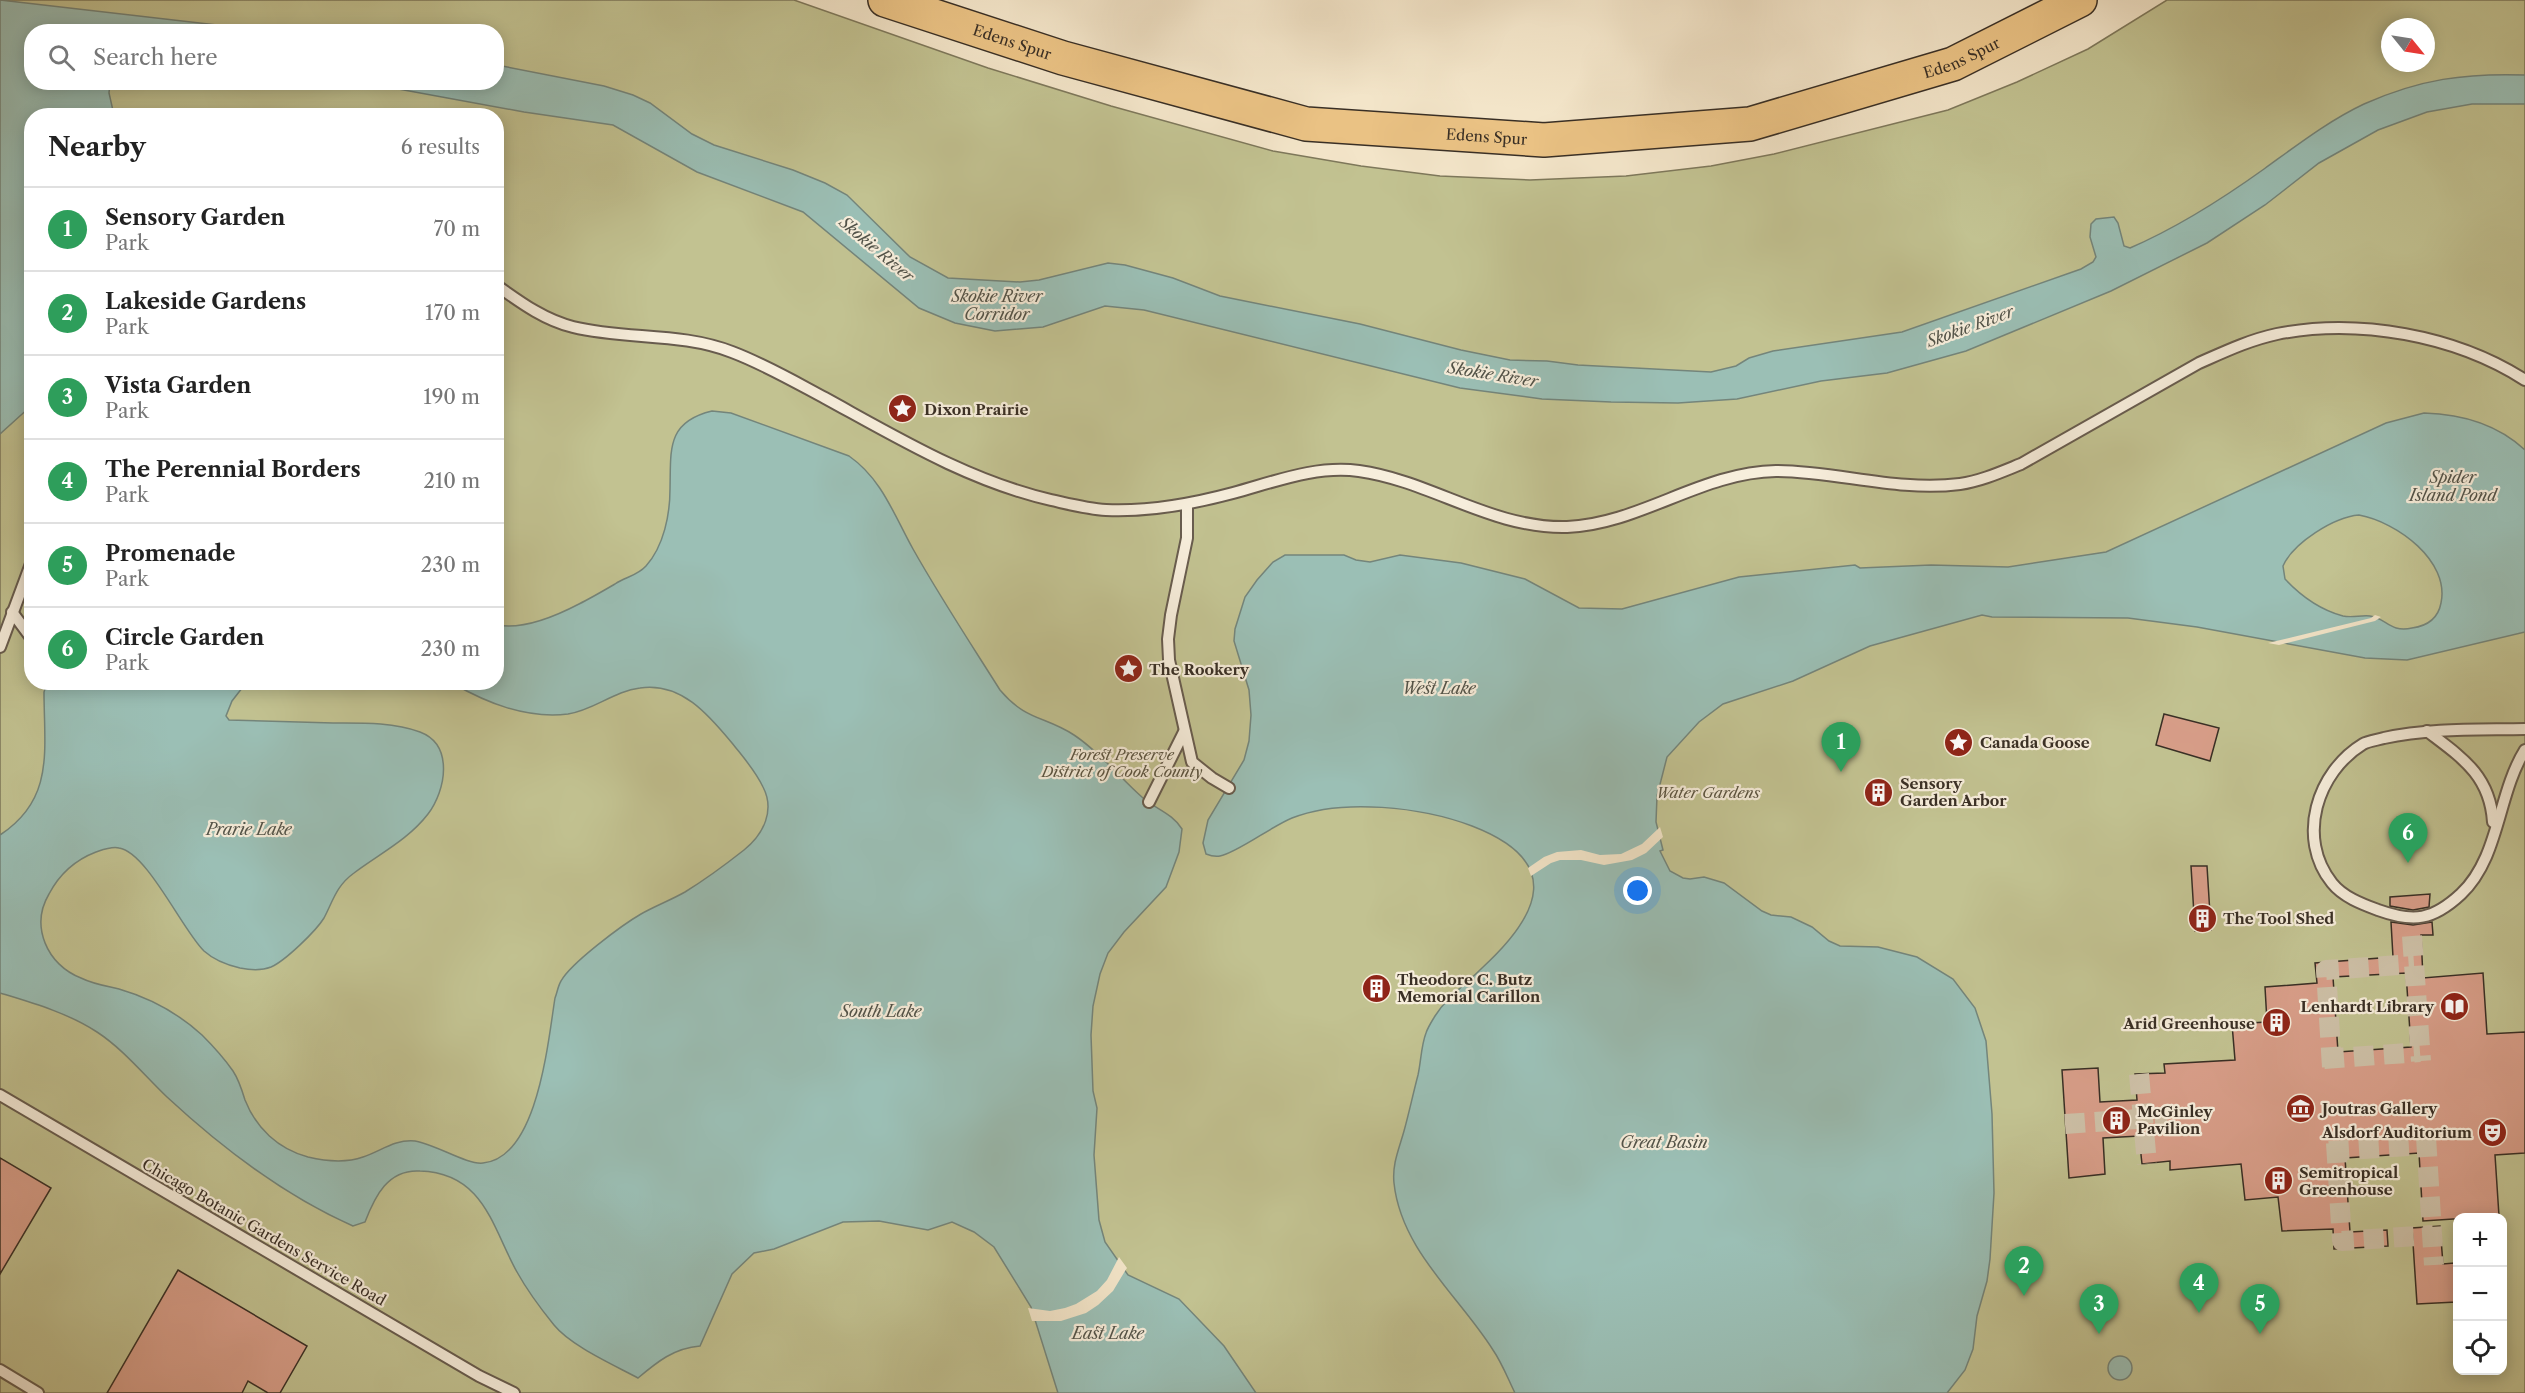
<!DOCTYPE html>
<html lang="en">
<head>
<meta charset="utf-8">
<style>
	body { margin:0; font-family:"Libre Caslon Text",serif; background:#f6f6f6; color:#222 }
	.controls { position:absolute; right:18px; bottom:18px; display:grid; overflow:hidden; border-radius:12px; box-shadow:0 3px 15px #0003 }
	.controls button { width:54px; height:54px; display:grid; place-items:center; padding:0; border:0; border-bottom:2px solid #e0e0e0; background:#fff; color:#222; font:30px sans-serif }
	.compass { position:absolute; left:2381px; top:18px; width:54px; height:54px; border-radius:50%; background:#fff; box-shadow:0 3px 15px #0003; rotate:120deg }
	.you { position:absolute; left:1638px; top:891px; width:21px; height:21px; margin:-15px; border:4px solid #fff; border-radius:50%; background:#1a73e8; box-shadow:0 0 0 9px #1a73e833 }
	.badge { display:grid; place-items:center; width:39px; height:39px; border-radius:50%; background:#8f2418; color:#fff; font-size:20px; font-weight:700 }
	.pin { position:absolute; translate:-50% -50px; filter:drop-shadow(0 2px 3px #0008) }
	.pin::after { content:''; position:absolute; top:32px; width:21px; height:18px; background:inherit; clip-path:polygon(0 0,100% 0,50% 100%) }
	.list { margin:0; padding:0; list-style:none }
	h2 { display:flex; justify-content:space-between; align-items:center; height:78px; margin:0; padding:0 24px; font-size:26px }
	h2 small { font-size:20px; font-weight:400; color:#767676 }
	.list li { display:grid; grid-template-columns:39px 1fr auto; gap:18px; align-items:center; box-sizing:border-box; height:84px; padding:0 24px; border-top:2px solid #e0e0e0 }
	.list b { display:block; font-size:22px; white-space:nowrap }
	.list p { margin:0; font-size:20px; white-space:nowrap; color:#767676 }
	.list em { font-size:20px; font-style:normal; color:#767676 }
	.icon { flex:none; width:33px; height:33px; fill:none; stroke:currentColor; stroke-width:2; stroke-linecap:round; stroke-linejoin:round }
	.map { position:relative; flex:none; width:2525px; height:1393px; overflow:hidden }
	.search { position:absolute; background:#fff; box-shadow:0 3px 15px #0003; left:24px; top:24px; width:480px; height:66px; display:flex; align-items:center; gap:15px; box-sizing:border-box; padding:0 21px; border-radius:24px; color:#767676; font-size:22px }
	.panel { position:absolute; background:#fff; box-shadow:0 3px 15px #0003; left:24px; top:108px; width:480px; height:582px; border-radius:24px }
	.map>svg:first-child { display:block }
	.green { fill:#c2c291; stroke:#7e785b; stroke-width:1.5; fill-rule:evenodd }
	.water { fill:#9bbfb5; stroke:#74857b; stroke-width:1.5; fill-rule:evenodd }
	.pier { fill:#f3e5c9 }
	.building { fill:#d89e89; stroke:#392f25; stroke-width:1.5; fill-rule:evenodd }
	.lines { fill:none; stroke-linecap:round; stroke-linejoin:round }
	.street-tunnel { stroke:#cec1a8; stroke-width:20; stroke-dasharray:20 10; stroke-linecap:butt }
	.lane-casing { stroke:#685c4e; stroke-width:14 }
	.highway-casing { stroke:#392f25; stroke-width:36 }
	.lane { stroke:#f7eedc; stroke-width:10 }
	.highway { stroke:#eac284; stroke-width:33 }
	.labels { text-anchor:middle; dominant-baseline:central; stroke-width:4.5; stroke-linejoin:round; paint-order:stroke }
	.street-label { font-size:15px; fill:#392f25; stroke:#f7eedc }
	.poi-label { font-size:15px; font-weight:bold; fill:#392f25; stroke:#f7eedc; text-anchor:start }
	.park-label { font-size:15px; font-style:italic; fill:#5b5440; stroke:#f7eedc }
	.water-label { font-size:16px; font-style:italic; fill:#525349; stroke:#f7eedc }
</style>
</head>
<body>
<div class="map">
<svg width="2525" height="1393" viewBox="0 0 2525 1393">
	<rect width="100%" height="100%" fill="#f3e5c9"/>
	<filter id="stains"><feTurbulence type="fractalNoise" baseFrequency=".00333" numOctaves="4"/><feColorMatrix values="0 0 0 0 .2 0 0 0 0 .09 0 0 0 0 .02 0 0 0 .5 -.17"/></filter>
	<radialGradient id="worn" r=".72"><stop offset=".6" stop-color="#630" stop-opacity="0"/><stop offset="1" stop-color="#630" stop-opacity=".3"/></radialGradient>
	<!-- green -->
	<path class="green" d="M0 0H794L988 68 1111 106 1273 151 1361 166 1440 176 1530 180 1626 176 1711 166 1774 154 1948 110 2017 82 2088 49 2167 0H2525V1393H0ZM2390 27H2426V63H2390ZM32 32H496V82H32ZM32 116H496V682H32ZM2458 1218H2502V1370H2458Z"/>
	<!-- water -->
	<g class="water">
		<path d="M0 0 270 31 32 32V82L110 83 109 93 114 115 32 116 31 406 0 434Z"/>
		<path d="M497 65 604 86 633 95 650 103 692 134 714 145 793 170 825 183 847 195 910 257 948 278 1020 282 1039 280 1108 263 1125 265 1173 278 1220 296 1360 324 1461 350 1510 360 1547 361 1578 365 1711 372 1736 366 1749 358 1773 351 1902 332 2081 269 2093 262 2096 257 2090 237 2091 224 2096 219 2114 217 2118 223 2124 246 2130 248C2174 229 2225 197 2264 169 2296 146 2328 121 2364 104 2420 79 2465 73 2525 75V104H2472L2427 112 2378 130 2319 163 2265 205 2207 243 2111 291 1966 351 1887 373 1821 381 1737 399 1678 403 1611 402 1542 399 1460 388 1144 310 1105 306 1043 327 995 331 955 323 919 308 803 212 697 172 613 125 524 112 393 88 338 83 496 82Z"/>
		<path d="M712 411 731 413 849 456C882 479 894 515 913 549 940 597 971 644 1000 690 1026 721 1045 716 1074 735 1100 752 1120 778 1143 798 1156 809 1173 814 1182 829L1179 852 1166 887 1124 932 1108 953 1100 974 1093 1006 1091 1035 1093 1091 1097 1108 1094 1155 1099 1220 1105 1242 1128 1275 1179 1299 1224 1346 1256 1393H1058L1031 1307 994 1247 974 1232 952 1222 928 1230 879 1221 843 1222 774 1249 754 1253 732 1274 700 1346C674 1348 657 1362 638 1378 614 1365 571 1346 554 1325 541 1309 527 1290 517 1272 492 1227 484 1173 420 1171 388 1169 375 1196 365 1222L353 1226C285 1196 222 1148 167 1097 144 1075 123 1049 97 1032 68 1013 33 1003 0 993V835C55 799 44 750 44 692L47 683H246L232 701 226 716 229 720C264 721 298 722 333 723 361 723 393 722 420 732 454 745 446 790 428 814 408 840 379 854 354 873 336 886 333 901 324 918 316 931 285 961 271 967 261 971 250 970 240 968 227 965 214 960 204 951 183 931 147 852 119 848 112 846 102 850 96 852 75 860 59 875 49 894 30 926 47 965 81 978 93 984 106 986 119 989 150 998 178 1013 202 1035 213 1046 224 1058 233 1071 239 1080 242 1090 245 1100 256 1128 278 1149 308 1157 325 1161 346 1163 363 1157 381 1151 395 1139 415 1141 435 1144 467 1165 483 1163 538 1158 548 1041 555 998 557 993 558 986 561 981 571 963 622 925 641 914 655 906 671 900 685 892 706 879 725 865 744 850 764 834 775 810 763 787 755 770 743 757 732 743 708 714 681 682 640 688 614 691 594 710 568 714 526 719 487 703 452 683L496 682 497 625C523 630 556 616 579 604 591 598 603 591 615 584 625 577 637 576 646 566 664 546 670 514 670 489 671 450 666 422 712 411Z"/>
		<path d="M2424 413C2461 414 2497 424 2525 450V632L2407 660 2365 658 2197 627 2128 618 1992 617 1982 615 1870 646 1793 681 1723 704 1699 722 1667 757 1657 796 1656 822 1663 850 1660 851 1670 871 1683 878 1690 879 1704 877 1724 883 1762 911 1771 915 1791 917 1812 927 1829 941 1840 946 1878 947 1917 957 1953 979 1975 1008 1986 1041 1992 1114 1994 1193 1990 1259 1987 1281 1977 1316 1973 1349 1965 1370 1947 1393H1515C1508 1379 1502 1363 1493 1350 1459 1296 1401 1250 1394 1183 1392 1164 1399 1149 1404 1131 1409 1113 1413 1094 1418 1075 1421 1062 1421 1046 1426 1033 1428 1027 1432 1021 1435 1016 1447 997 1466 984 1482 968 1542 913 1563 861 1472 826 1422 807 1342 798 1292 818 1272 826 1237 853 1220 856 1215 857 1211 856 1206 854L1203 843 1208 820 1244 760 1249 741 1251 715 1249 690 1234 641 1235 629 1245 597 1257 580 1273 562 1285 555H1344L1356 560 1370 562 1400 555 1461 563 1525 579 1579 608 1622 609 1739 577 1855 565 1860 568 1931 565 2008 567 2106 552 2386 423ZM2359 515C2397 522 2450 561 2441 603 2438 619 2427 626 2412 628 2390 633 2386 618 2370 616 2361 615 2352 618 2343 616 2321 610 2300 595 2285 579L2283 566C2293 543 2334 517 2359 515Z"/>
		<circle cx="2120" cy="1368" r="12"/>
	</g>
	<!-- pier -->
	<g class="pier">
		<path d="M2375 615 2381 617 2375 621 2279 645 2268 643 2371 618Z"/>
		<path d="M1660 827 1663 837 1646 853 1632 860 1604 865 1581 860H1560L1551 863 1531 876 1528 868 1544 857 1557 852 1581 850 1600 855 1621 854 1642 844Z"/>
		<path d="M1119 1257 1127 1268 1125 1271 1113 1291 1098 1305 1086 1313 1061 1321H1032L1028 1308 1050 1311 1065 1308 1076 1304 1097 1291 1107 1280Z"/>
	</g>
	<!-- building -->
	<g class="building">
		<path d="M2164 714 2219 728 2210 761 2156 745Z"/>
		<path d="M2191 866H2207L2211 930 2195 931Z"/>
		<path d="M2430 894 2429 907 2413 910 2390 906V897Z"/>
		<path d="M2391 922 2413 925 2432 922 2433 935H2421L2423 978 2483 973 2487 1034 2525 1032V1153L2495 1155 2499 1216 2423 1221 2419 1153 2345 1158 2350 1232 2387 1230 2388 1246 2334 1249 2333 1229 2282 1231 2278 1197 2245 1200 2241 1164 2170 1170V1161L2142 1164 2139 1136 2103 1138 2105 1174 2069 1178 2062 1070 2098 1068 2100 1102 2137 1100 2135 1074 2165 1073 2164 1064 2235 1060 2232 1024 2267 1022 2265 987 2317 983 2315 963 2393 957ZM2406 973 2411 1047 2338 1052 2333 977Z"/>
		<path d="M0 1158 51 1188 0 1274Z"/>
		<path d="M2440 1226 2443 1264 2454 1263 2456 1302 2417 1304 2412 1228Z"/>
		<path d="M178 1270 307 1346 280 1393H268L248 1381 242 1393H107Z"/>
	</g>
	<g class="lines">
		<!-- street-tunnel -->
		<g class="street-tunnel">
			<path d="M2412 936 2421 1061"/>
			<path d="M2324 1059 2420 1052"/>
			<path d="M2332 1067 2326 970 2414 964"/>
			<path d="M2139 1074 2147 1164"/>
			<path d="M2065 1124 2167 1117"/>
			<path d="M2426 1137 2434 1265"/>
			<path d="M2336 1143 2342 1241 2433 1235"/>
			<path d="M2329 1151 2427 1145"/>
		</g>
		<defs>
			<g id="lane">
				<path d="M496 285C520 302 544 320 573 327 626 340 681 332 732 352 764 364 795 382 825 398 898 438 969 481 1051 500 1069 504 1088 509 1106 510 1149 512 1192 504 1233 493 1274 482 1316 465 1359 471 1431 481 1492 529 1567 527 1640 524 1702 472 1776 471 1837 471 1897 492 1960 484 1981 481 2001 472 2021 464L2199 363C2224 352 2249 340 2277 334 2358 318 2455 335 2525 380"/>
				<path d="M1187 504V538L1171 615 1168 639 1169 660 1192 762 1212 778 1229 788"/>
				<path d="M12 612 32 639"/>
				<path d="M0 647 32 561"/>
				<path d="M2525 729C2478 730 2430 728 2384 738 2377 740 2368 741 2363 744 2317 772 2296 838 2332 883 2343 897 2362 904 2378 910 2414 923 2433 920 2461 894 2500 857 2497 795 2525 750"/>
				<path d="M2427 731C2461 757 2490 775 2493 822"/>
				<path d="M1149 802 1184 732"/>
				<path d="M0 1095 479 1376 514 1393"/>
				<path d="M0 1370 38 1393"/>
			</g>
			<g id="highway">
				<path id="s1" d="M885 0 1063 58 1306 124 1544 140 1750 124 1953 64 2080 0"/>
			</g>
		</defs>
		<!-- lane casing -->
		<use href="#lane" class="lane-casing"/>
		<!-- highway casing -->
		<use href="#highway" class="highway-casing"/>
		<!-- lane -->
		<use href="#lane" class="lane"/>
		<!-- highway -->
		<use href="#highway" class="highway"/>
	</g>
	<!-- icons -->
	<defs>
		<symbol id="sight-disc" viewBox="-11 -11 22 22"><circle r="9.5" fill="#8f2418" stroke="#f7eedc"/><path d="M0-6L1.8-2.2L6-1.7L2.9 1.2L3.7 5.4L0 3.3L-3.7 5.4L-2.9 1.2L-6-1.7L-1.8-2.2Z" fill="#fff"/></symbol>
		<symbol id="building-disc" viewBox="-11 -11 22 22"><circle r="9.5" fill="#8f2418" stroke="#f7eedc"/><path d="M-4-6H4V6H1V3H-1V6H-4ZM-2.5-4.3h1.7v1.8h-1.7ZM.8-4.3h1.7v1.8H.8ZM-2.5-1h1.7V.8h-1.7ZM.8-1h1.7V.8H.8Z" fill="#fff"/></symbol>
		<symbol id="library-disc" viewBox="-11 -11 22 22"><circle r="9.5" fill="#8f2418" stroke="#f7eedc"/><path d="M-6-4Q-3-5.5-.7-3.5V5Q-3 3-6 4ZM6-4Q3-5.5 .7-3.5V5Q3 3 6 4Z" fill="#fff"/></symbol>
		<symbol id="museum-disc" viewBox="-11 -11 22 22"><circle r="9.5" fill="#8f2418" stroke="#f7eedc"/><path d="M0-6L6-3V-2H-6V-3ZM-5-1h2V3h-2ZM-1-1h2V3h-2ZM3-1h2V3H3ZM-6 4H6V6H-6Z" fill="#fff"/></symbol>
		<symbol id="theatre-disc" viewBox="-11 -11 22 22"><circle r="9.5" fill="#8f2418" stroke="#f7eedc"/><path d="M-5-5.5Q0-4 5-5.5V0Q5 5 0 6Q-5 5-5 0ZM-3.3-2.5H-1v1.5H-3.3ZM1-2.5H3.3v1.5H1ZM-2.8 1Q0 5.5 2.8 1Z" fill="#fff"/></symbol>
	</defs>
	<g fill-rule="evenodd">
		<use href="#sight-disc" x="886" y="392" width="33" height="33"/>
		<use href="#sight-disc" x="1112" y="652" width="33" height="33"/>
		<use href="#sight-disc" x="1942" y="726" width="33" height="33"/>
		<use href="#building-disc" x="1862" y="776" width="33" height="33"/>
		<use href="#building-disc" x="2186" y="902" width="33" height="33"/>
		<use href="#building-disc" x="1360" y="972" width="33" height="33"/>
		<use href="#library-disc" x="2438" y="990" width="33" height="33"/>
		<use href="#building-disc" x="2260" y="1006" width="33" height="33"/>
		<use href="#museum-disc" x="2284" y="1092" width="33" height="33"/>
		<use href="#building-disc" x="2100" y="1104" width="33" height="33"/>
		<use href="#theatre-disc" x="2476" y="1116" width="33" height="33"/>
		<use href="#building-disc" x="2262" y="1164" width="33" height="33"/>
	</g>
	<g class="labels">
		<!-- street labels -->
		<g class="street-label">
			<text stroke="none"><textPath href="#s1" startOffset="134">Edens Spur</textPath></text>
			<text stroke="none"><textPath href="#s1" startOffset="1106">Edens Spur</textPath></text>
			<text stroke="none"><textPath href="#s1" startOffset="620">Edens Spur</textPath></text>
			<text transform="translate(264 1232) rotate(30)">Chicago Botanic Gardens Service Road</text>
		</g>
		<!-- poi labels -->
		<g class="poi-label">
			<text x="924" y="409">Dixon Prairie</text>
			<text x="1149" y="669">The Rookery</text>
			<text x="1980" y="742">Canada Goose</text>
			<text x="1900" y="783">Sensory<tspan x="1900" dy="17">Garden Arbor</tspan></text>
			<text x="2223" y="918">The Tool Shed</text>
			<text x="1397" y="979">Theodore C. Butz<tspan x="1397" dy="17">Memorial Carillon</tspan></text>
			<text x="2434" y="1006" text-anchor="end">Lenhardt Library</text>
			<text x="2255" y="1023" text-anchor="end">Arid Greenhouse</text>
			<text x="2322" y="1108">Joutras Gallery</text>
			<text x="2137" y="1111">McGinley<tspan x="2137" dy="17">Pavilion</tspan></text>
			<text x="2472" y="1132" text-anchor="end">Alsdorf Auditorium</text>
			<text x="2299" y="1172">Semitropical<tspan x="2299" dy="17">Greenhouse</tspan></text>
		</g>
		<!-- park labels -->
		<g class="park-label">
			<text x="1122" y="754">Forest Preserve<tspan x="1122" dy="17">District of Cook County</tspan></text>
			<text x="1708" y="792">Water Gardens</text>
		</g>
		<!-- water labels -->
		<g class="water-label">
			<text transform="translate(877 249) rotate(40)">Skokie River</text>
			<text x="997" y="296">Skokie River<tspan x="997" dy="18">Corridor</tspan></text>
			<text transform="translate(1970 326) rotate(-20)">Skokie River</text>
			<text transform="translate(1493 374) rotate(9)">Skokie River</text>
			<text x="2453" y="477">Spider<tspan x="2453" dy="18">Island Pond</tspan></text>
			<text x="1439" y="688">West Lake</text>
			<text x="249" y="829">Prarie Lake</text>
			<text x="881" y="1011">South Lake</text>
			<text x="1664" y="1142">Great Basin</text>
			<text x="1108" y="1333">East Lake</text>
		</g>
	</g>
	<rect width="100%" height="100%" filter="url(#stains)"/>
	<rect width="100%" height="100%" fill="url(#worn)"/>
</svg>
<div class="controls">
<button>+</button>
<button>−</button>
<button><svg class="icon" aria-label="locate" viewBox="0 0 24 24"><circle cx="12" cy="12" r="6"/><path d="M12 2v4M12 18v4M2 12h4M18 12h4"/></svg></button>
</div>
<svg class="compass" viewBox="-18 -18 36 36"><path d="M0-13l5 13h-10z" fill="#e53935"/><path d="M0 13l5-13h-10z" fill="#767676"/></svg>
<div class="you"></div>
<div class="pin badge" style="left:1841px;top:772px;background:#2e9e5b">1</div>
<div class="pin badge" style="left:2024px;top:1296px;background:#2e9e5b">2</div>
<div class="pin badge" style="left:2099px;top:1334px;background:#2e9e5b">3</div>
<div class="pin badge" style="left:2199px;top:1313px;background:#2e9e5b">4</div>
<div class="pin badge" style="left:2260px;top:1334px;background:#2e9e5b">5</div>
<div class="pin badge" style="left:2408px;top:863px;background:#2e9e5b">6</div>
<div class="search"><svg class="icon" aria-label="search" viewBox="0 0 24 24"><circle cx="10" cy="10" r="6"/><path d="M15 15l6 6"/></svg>Search here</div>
<section class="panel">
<h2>Nearby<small>6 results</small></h2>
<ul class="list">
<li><span class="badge" style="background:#2e9e5b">1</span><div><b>Sensory Garden</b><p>Park</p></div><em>70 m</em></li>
<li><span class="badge" style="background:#2e9e5b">2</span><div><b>Lakeside Gardens</b><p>Park</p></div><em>170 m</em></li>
<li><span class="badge" style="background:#2e9e5b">3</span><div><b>Vista Garden</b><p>Park</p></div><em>190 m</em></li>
<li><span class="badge" style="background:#2e9e5b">4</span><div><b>The Perennial Borders</b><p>Park</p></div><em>210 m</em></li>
<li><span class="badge" style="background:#2e9e5b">5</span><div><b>Promenade</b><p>Park</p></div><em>230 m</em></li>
<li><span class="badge" style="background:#2e9e5b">6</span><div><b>Circle Garden</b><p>Park</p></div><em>230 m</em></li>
</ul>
</section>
</div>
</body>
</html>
